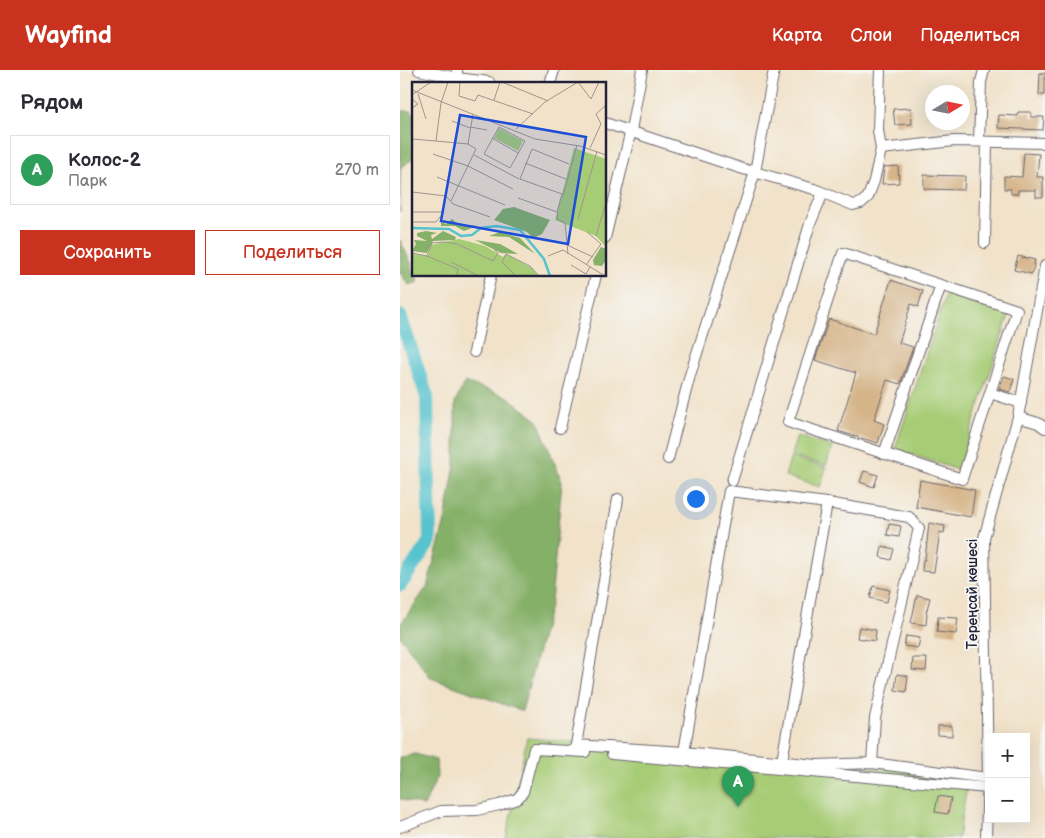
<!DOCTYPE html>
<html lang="ru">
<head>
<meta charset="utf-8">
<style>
	body { margin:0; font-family:"Balsamiq Sans",sans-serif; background:#f7f7f7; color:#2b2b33 }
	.controls { position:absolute; right:15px; bottom:15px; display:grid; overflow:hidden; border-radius:0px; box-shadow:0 5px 20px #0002 }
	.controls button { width:45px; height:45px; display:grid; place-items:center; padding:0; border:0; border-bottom:1px solid #e1e1e2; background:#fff; color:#2b2b33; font:25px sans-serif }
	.compass { position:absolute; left:525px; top:15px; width:45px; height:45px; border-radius:50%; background:#fff; box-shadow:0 5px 20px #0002; rotate:80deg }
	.you { position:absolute; left:295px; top:428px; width:18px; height:18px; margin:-12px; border:4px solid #fff; border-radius:50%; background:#1a73e8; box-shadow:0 0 0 8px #1a73e833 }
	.badge { display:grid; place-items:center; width:32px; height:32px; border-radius:50%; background:#c8321e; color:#fff; font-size:16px; font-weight:700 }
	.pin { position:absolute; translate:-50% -41px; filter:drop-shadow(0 1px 2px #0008) }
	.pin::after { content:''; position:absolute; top:26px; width:18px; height:15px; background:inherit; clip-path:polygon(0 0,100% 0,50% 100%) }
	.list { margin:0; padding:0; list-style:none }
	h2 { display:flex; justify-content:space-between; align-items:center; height:65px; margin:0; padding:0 20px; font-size:21px }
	h2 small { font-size:16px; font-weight:400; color:#7c7c81 }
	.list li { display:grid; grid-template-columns:32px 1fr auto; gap:15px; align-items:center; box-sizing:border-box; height:70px; margin:0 10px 10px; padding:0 10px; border:1px solid #e1e1e2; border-radius:0px }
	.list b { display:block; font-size:19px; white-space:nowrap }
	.list p { margin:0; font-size:16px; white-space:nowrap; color:#7c7c81 }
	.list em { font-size:16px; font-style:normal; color:#7c7c81 }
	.actions { display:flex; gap:10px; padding:15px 20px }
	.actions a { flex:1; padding:11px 0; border:1px solid #c8321e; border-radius:0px; text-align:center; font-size:18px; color:#c8321e }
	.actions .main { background:#c8321e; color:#fff }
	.map { position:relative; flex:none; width:645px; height:768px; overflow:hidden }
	header { display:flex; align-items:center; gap:30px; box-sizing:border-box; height:70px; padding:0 25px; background:#c8321e; color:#fff }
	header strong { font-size:24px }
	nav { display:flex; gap:28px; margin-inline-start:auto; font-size:18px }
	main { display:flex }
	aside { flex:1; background:#fff }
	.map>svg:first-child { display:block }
	.green { fill:#a7cc76; stroke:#647758 }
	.forest { fill:#85b067; stroke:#546951 }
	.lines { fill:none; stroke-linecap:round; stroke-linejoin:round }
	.river { stroke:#57c3ce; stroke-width:14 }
	.building { fill:#d5b488 }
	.minor-casing { stroke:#6a656d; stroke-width:12 }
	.minor { stroke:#fff; stroke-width:10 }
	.labels { text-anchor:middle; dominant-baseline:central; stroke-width:4; stroke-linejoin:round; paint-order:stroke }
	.street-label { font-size:14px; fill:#22223b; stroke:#f6f6f2 }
	.inset-river { fill:none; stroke:#57c3ce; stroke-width:2.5 }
	.inset-road { fill:none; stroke:#9e9590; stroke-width:1 }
	.view { fill:#1d4ed8; fill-opacity:0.15; stroke:#1d4ed8; stroke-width:2.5 }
	.inset-edge { fill:none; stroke:#22223b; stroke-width:2.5 }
</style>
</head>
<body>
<header>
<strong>Wayfind</strong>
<nav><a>Карта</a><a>Слои</a><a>Поделиться</a></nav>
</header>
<main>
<aside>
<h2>Рядом<small></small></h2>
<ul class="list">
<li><span class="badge" style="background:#2e9e5b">A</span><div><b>Колос-2</b><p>Парк</p></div><em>270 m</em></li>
</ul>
<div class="actions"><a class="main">Сохранить</a><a>Поделиться</a></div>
</aside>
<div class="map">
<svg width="645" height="768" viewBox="0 0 645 768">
	<rect width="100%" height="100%" fill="#f6f6f2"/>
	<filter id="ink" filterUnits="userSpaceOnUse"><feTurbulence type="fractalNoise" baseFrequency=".02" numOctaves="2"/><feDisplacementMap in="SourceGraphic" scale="10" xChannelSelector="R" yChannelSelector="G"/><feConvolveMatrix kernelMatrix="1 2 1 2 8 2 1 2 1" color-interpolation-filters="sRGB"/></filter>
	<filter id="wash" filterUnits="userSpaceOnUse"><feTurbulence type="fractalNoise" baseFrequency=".0096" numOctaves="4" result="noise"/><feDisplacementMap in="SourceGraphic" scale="20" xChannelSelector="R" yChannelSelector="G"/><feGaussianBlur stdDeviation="1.12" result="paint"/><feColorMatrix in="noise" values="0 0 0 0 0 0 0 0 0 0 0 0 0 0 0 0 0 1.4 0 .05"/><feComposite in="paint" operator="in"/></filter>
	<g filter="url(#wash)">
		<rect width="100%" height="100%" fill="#f1e2c9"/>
		<!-- green -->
		<g class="green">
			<path d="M546 224 609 245 558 400 495 379Z"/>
			<path d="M397 366 432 377 426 396 391 385Z"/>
			<path d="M391 387 426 398 420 417 385 406Z"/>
			<path d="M127 668 569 705 558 768H106Z"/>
		</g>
		<!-- forest -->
		<g class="forest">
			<path d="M0 41H11L14 43V87L0 99V142Z"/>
			<path d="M0 170 11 193 14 205H16L18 212 9 215 0 203Z"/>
			<path d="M65 312 108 327 138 351 162 412 151 532 122 641 31 608 0 566V555L27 517 45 451 55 395V333Z"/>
			<path d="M15 684 36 690 37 707 24 736 0 729V689L2 687Z"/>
		</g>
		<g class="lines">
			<!-- river -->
			<path class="river" d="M0 246 27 327 30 471 0 515"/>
		</g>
		<g id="blocks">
			<!-- building -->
			<g class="building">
				<path d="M640 3H645V25H639Z"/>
				<path d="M511 38 512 54 495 55 493 39Z"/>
				<path d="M618 42H631V47H644L643 60 598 58 599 45 618 46Z"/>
				<path d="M624 83 639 84 637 107H643V127H636V120H618V124H611V119H604V106L622 107Z"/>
				<path d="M498 96 499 113 482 114 484 97Z"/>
				<path d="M524 105 565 106 564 120 524 119Z"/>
				<path d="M618 186 635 190 632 204 614 200Z"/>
				<path d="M491 210 523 221 518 237 511 234 499 273 513 277 500 314 487 310 474 350 484 354 478 373 438 361 456 303 415 290 429 249 474 264Z"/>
				<path d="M604 306 614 309 610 322 599 319Z"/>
				<path d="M464 401 478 405 474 417 460 412Z"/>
				<path d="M520 410 575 420 571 447 516 437Z"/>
				<path d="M529 453 545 456 544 463 540 462 534 502 522 501 523 490H525Z"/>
				<path d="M489 454 501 456 499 467 487 465Z"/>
				<path d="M482 476 494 479 491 490 480 487Z"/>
				<path d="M473 516 490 520 487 532 470 528Z"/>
				<path d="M517 525 530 528 526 543H527L526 555 511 553Z"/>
				<path d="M538 547 558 548 556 564 537 562Z"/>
				<path d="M459 557 476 560 475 571 457 568Z"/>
				<path d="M506 566 520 568 518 578 504 576Z"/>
				<path d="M513 588H527L526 601 512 600Z"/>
				<path d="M497 604 508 606 506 622 495 620Z"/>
				<path d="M538 656H552V666L538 665Z"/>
				<path d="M538 726 551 728 548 744 535 742Z"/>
			</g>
		</g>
	</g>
	<g filter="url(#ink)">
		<use href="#blocks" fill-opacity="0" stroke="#6a656d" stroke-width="1"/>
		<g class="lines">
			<defs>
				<g id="minor">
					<path d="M19 0 57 8V0"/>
					<path d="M57 8 89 12V14"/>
					<path d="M150 14 154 0"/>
					<path d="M205 53 340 98 414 119 453 135 461 133 468 127 474 111 481 79 478 60 480 0"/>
					<path d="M579 71 581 12 584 0"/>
					<path d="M481 79 554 71 645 73"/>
					<path d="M205 168 231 60 242 0"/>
					<path d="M585 173 587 72"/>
					<path d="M443 183 617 240 562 409 388 352Z"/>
					<path d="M74 282 91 205"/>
					<path d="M590 323 621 333"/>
					<path d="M618 347 638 353 645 358"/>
					<path d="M160 358 196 205"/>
					<path d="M484 384 541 215"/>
					<path d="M268 389 290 305 355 102 374 0"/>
					<path d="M332 411 410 154 423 123"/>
					<path d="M218 429 176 675 284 682 329 421 427 433 509 447 519 458 475 648 472 693"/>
					<path d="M284 682 417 695 472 693 588 708"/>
					<path d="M212 684 588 718"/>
					<path d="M382 691 427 433"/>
					<path d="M0 757 41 741 77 740 99 735 117 729 123 722 134 679 185 682"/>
					<path d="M586 768 588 708 584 468 618 347 645 196"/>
				</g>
			</defs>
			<!-- minor casing -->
			<use href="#minor" class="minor-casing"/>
			<!-- minor -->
			<use href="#minor" class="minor"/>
		</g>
	</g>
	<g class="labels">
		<!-- street labels -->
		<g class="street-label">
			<text transform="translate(572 524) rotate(-90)">Тереңсай көшесі</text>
		</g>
	</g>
	<!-- overview -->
	<g transform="translate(12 12)">
		<rect width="194" height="194" fill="#f1e2c9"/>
		<path d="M87 46 111 59 106 69 82 56ZM162 66 194 77V165L184 154 143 138ZM47 157 73 164 91 175 94 172 120 186 126 194H0V172L16 174 19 163Z" fill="#a7cc76"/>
		<path d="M102 125 138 138 130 152 121 156 115 150 82 138 91 127ZM40 137 46 142 65 144 52 149 43 144H29V140L34 142ZM14 149 25 151 19 153 20 157 31 149 44 155 43 158 21 159 15 171 0 169 4 162 2 158 15 159 5 154V151ZM88 150 108 156 123 172 97 155 77 154ZM63 158 88 162 106 172 89 171ZM189 165 194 167V178L190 184 182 183 181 178Z" fill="#85b067"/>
		<path class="inset-river" d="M0 146 37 147 49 154 60 153 69 146 84 144 108 148 132 177 138 194"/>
		<path class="inset-road" d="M48 0 47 14 63 19 66 13 121 32M90 0 136 19M166 0 179 17 187 0M0 8 123 57 168 64 194 73M6 12 14 37M0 13 19 0M0 17 6 22 0 26M82 18 88 0M40 39 58 46M58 45 75 48M87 45 113 59 98 86 72 72ZM104 47 133 20 166 0M80 56 106 71M0 57 24 59 29 21 36 0M24 59 56 62 64 67 39 119M56 62 61 32M178 66 189 42 184 32 194 23M21 72 56 84 101 107M62 73 107 97M113 81 154 97M25 95 93 123M0 110 34 114 41 122 78 135M151 114 165 63M106 116 145 130 150 112 108 97 120 67 157 82M0 130H32L24 140H0M146 130 145 137 153 141 156 172M166 137 185 69M184 154 194 121M155 163 181 175M0 171 15 174 46 187 45 194M15 174 20 161 32 160 45 162 81 179 86 171 82 168M136 174 151 168 193 194M39 180 67 194M159 183 174 192 178 185M174 183 189 162 175 150M104 194 90 180 94 172 118 184 127 194"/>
		<path class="view" d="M48 33 174 55 156 162 29 139Z"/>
		<rect width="194" height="194" class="inset-edge"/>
	</g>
</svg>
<div class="controls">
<button>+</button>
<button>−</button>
</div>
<svg class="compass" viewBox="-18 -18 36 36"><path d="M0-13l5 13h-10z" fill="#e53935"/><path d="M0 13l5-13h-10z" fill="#7c7c81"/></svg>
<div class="you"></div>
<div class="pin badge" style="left:338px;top:737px;background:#2e9e5b">A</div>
</div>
</main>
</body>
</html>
